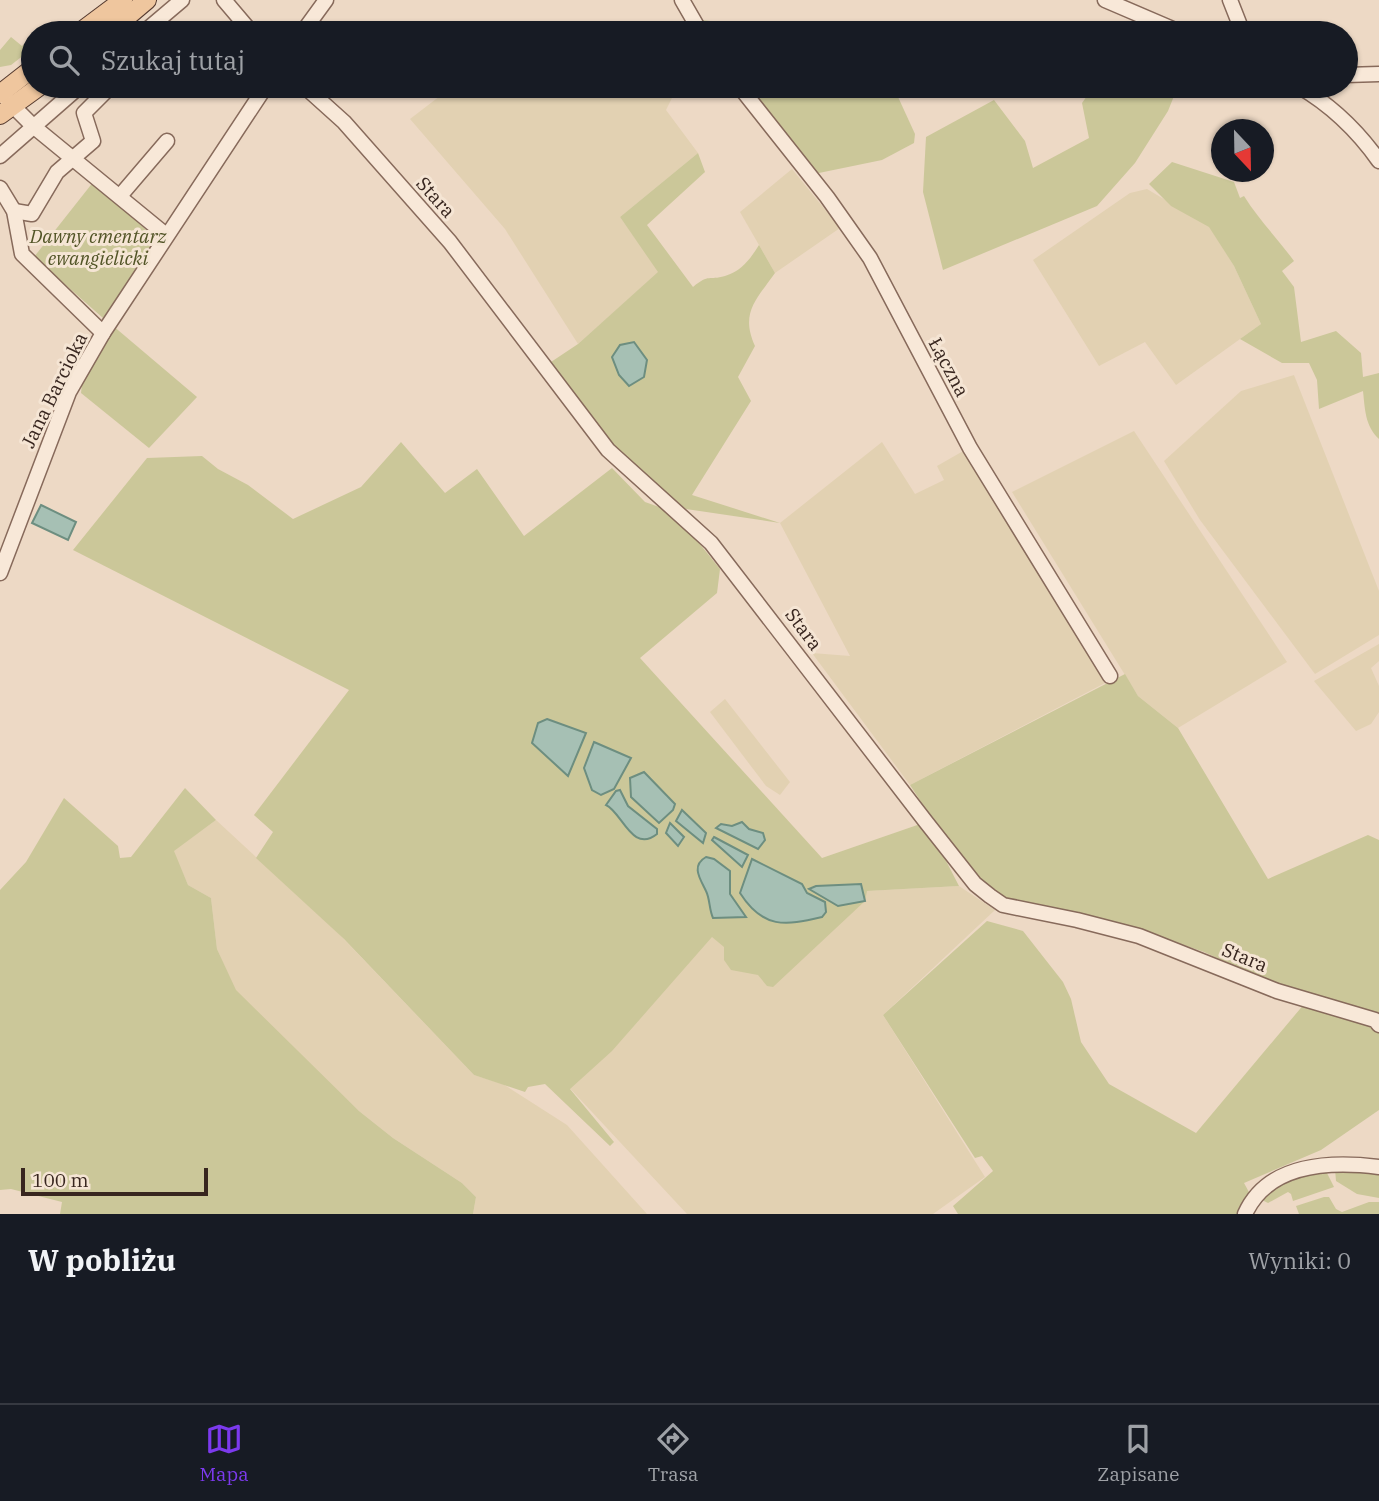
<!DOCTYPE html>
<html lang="pl">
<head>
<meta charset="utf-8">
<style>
	body { margin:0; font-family:"IBM Plex Serif",serif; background:#20242c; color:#f1f3f6 }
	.compass { position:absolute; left:1211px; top:119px; width:63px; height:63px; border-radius:50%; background:#171b24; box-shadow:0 2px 5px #0004; rotate:158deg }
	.scale { position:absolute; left:21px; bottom:18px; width:187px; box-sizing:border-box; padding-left:7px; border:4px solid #38261f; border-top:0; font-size:19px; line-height:24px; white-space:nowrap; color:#38261f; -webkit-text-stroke:5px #f5e5d4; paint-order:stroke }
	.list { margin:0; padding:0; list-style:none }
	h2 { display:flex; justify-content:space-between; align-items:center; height:91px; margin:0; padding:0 28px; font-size:30px }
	h2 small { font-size:23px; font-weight:400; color:#9ea1a6 }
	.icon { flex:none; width:38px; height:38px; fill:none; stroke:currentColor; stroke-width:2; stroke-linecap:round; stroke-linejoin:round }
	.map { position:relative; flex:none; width:1379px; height:1214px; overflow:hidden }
	.search { position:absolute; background:#171b24; box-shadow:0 2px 5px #0004; left:21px; right:21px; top:21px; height:77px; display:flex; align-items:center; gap:18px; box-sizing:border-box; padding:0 24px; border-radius:38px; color:#9ea1a6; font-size:26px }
	.sheet { height:189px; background:#171b24 }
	nav { display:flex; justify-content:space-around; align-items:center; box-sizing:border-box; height:98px; border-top:2px solid #363941; background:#171b24; font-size:19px; color:#9ea1a6 }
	nav a { display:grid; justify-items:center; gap:4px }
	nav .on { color:#7c3aed }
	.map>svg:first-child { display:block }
	.farmland { fill:#e2d1b2 }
	.green { fill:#cbc799 }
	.water { fill:#a6c0b4; stroke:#6d8e80; stroke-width:2 }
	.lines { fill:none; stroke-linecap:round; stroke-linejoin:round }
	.minor-casing { stroke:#876a5b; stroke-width:17 }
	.major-casing { stroke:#553a2f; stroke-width:20 }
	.minor { stroke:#f8e8d8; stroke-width:14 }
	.major { stroke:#efc69e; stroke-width:18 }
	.labels { text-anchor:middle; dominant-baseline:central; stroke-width:6; stroke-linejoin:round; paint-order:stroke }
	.street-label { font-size:19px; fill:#38261f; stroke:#f5e5d4 }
	.park-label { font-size:19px; font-style:italic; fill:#515426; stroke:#f5e5d4 }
</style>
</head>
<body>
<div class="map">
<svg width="1379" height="1214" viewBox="0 0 1379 1214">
	<rect width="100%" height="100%" fill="#edd9c5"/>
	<!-- farmland -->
	<g class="farmland">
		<path d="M453 86H678L666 110 698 153 620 217 659 272 578 344 505 229 410 119Z"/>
		<path d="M792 169 840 228 775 273 740 212Z"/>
		<path d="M1147 189 1209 226 1234 266 1261 324 1176 385 1145 342 1099 366 1033 260 1130 193Z"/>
		<path d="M1294 375 1379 591V635L1315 674 1200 520 1164 461 1241 391Z"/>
		<path d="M1134 431 1287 662 1178 728 1138 696 1012 492Z"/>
		<path d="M882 442 915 494 944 480 937 466 965 450 1105 683 910 785 812 653 850 656 780 523Z"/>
		<path d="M1379 644V661L1371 668 1379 686V712L1371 724 1356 731 1314 681Z"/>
		<path d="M725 699 790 782 780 795 766 786 710 712Z"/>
		<path d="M254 815 867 891 959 886 995 910 883 1015 985 1177 933 1214H687L537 1053Z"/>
		<path d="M216 820 337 932 474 1075 503 1084 567 1125 647 1214H473L476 1197 462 1183 393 1138 359 1111 291 1047 235 990 217 949 211 898 188 885 173 851Z"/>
	</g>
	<!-- green -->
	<g class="green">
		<path d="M701 20 802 31V33H708Z"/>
		<path d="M11 37 22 46 31 37 33 48 11 65 0 67V50Z"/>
		<path d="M745 86H893L915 134 914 143 882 160 814 174Z"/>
		<path d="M1094 86H1178L1168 111 1135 163 1097 206 943 270 923 192 926 137 994 100 1025 141 1033 168 1089 138 1082 103Z"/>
		<path d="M698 153 705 172 647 225 693 287C710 273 708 281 725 276 742 271 750 259 759 245L775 273C756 300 740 313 755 346L738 377 751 401 692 495 780 523 686 509 636 472 548 364 578 344 658 272 620 217Z"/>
		<path d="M1172 162 1234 182 1240 198 1244 196C1259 220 1278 239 1294 261L1282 271 1294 287 1301 342 1336 331 1361 353 1363 377 1379 373V439C1365 426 1365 409 1363 391L1319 409 1317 380 1309 363H1282L1240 339 1261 324 1234 266 1209 227 1171 206 1149 184Z"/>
		<path d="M94 181 156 239 103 318 34 257Z"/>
		<path d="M112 325 197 397 149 448 81 393 82 384Z"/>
		<path d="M401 442 445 493 477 469 524 536 612 468 645 502 662 508 691 533 720 569 717 593 640 658 822 858 926 822 959 886 867 891 865 901 773 987 767 986 758 975 731 970 724 960V947L712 937 612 1051 570 1089 614 1142 610 1146 545 1084 528 1087 525 1092 474 1075 344 939 256 858 273 832 254 815 349 690 73 550 147 458 202 456 218 469 248 485 293 519 361 487Z"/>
		<path d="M1125 674 1138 696 1178 728 1268 879 1368 835 1379 840V1017L1276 985 1204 952 1152 934 1006 899 968 874 910 785Z"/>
		<path d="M185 788 216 820 174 851 188 885 211 898 217 949 236 990 359 1111 393 1138 462 1183 476 1197 473 1214H60L62 1202 11 1189 0 1190V890L26 862 64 798 118 846 120 858 131 857Z"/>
		<path d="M987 921 1023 931 1063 982 1071 999 1081 1042 1109 1084 1196 1133 1305 1003 1371 1023 1379 1032V1110L1321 1150 1244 1183 1250 1194 1240 1214H958L953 1206 993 1171 982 1156 975 1158 883 1015Z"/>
		<path d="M1325 1169 1334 1187 1293 1201 1291 1194 1288 1192 1268 1203 1264 1201V1196L1275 1185Z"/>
		<path d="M1335 1169 1379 1171V1198L1357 1194 1336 1181Z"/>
		<path d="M1324 1197H1329L1336 1209 1342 1212 1369 1202H1379V1214H1299L1296 1206Z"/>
	</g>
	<!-- water -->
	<g class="water">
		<path d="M634 342 647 360 644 377 629 386 619 375 612 357 620 345Z"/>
		<path d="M41 505 76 522 68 540 32 523Z"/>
		<path d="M547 719 586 733 568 776 532 743 538 723Z"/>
		<path d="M594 742 631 758 614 789 601 795 592 790 584 768Z"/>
		<path d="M644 772 675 804 673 810 659 823 631 797 630 778Z"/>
		<path d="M620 790 628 806 657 829V834C632 854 622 812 606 805L616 791Z"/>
		<path d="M682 810 706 833 703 843 676 821Z"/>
		<path d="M742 822 749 829 763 833 765 840 758 849 716 828 721 824 732 826Z"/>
		<path d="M670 823 684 837 678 846 666 833Z"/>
		<path d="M714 837 748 855 742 867 712 840Z"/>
		<path d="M706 857 714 859 730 871V894L746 917 713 918C709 909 710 899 706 891 701 880 690 866 706 857Z"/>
		<path d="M752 859 802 884 807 893 825 902 826 912 822 917C785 926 763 929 740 893Z"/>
		<path d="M861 884 865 901 838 906 809 889 816 886Z"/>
	</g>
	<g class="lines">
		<defs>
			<g id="minor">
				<path d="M224 0 252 33"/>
				<path d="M682 0 701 33"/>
				<path d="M1105 0 1182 33"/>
				<path d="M1230 0 1243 33"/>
				<path d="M143 33 182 0"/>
				<path d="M302 33 326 0"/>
				<path d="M1346 75 1379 74"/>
				<path d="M304 86 344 122 450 242 608 450 711 543 926 822 975 884 990 896 1003 905 1077 920 1139 936 1277 991 1375 1020 1379 1025"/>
				<path d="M739 86 827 197 870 258 970 448 1110 676"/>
				<path d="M1298 86C1331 105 1357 130 1379 161"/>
				<path d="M7 100 33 126 166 235"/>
				<path d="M0 156 80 86"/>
				<path d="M0 188 14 211 22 254 103 333"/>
				<path d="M120 196 167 141"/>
				<path d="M14 211 32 214 57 172 93 141 84 113 111 86"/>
				<path d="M0 573 69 392 103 333 266 86"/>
				<path d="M1245 1214C1268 1163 1331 1161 1379 1167"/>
			</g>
			<g id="major">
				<path d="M79 33 123 0"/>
				<path d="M108 33 147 0"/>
				<path d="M0 94 33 68"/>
				<path d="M0 115 40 86"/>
			</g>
		</defs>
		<!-- minor casing -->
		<use href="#minor" class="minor-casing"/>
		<!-- major casing -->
		<use href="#major" class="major-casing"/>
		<!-- minor -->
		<use href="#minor" class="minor"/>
		<!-- major -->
		<use href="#major" class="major"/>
	</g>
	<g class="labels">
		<!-- street labels -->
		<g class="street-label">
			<text transform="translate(436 197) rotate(48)">Stara</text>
			<text transform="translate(949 367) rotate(62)">Łączna</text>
			<text transform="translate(54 390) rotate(-64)">Jana Barcioka</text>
			<text transform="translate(804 629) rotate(53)">Stara</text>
			<text transform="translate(1245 957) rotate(22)">Stara</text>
		</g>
		<!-- park labels -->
		<g class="park-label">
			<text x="98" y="236">Dawny cmentarz<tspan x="98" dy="22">ewangielicki</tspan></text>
		</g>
	</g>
</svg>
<svg class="compass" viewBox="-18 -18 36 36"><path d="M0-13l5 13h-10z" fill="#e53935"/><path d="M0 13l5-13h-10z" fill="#9ea1a6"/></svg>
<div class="scale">100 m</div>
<div class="search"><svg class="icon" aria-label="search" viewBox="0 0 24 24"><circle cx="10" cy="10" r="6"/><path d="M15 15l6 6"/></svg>Szukaj tutaj</div>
</div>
<section class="sheet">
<h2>W pobliżu<small>Wyniki: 0</small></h2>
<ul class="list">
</ul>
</section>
<nav>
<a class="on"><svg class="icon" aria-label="map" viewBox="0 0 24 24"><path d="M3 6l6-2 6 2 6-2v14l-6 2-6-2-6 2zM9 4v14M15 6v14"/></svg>Mapa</a>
<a><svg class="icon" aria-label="directions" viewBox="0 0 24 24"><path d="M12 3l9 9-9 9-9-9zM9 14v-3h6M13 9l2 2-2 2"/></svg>Trasa</a>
<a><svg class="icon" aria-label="saved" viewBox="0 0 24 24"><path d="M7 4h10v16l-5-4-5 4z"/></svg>Zapisane</a>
</nav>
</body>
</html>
